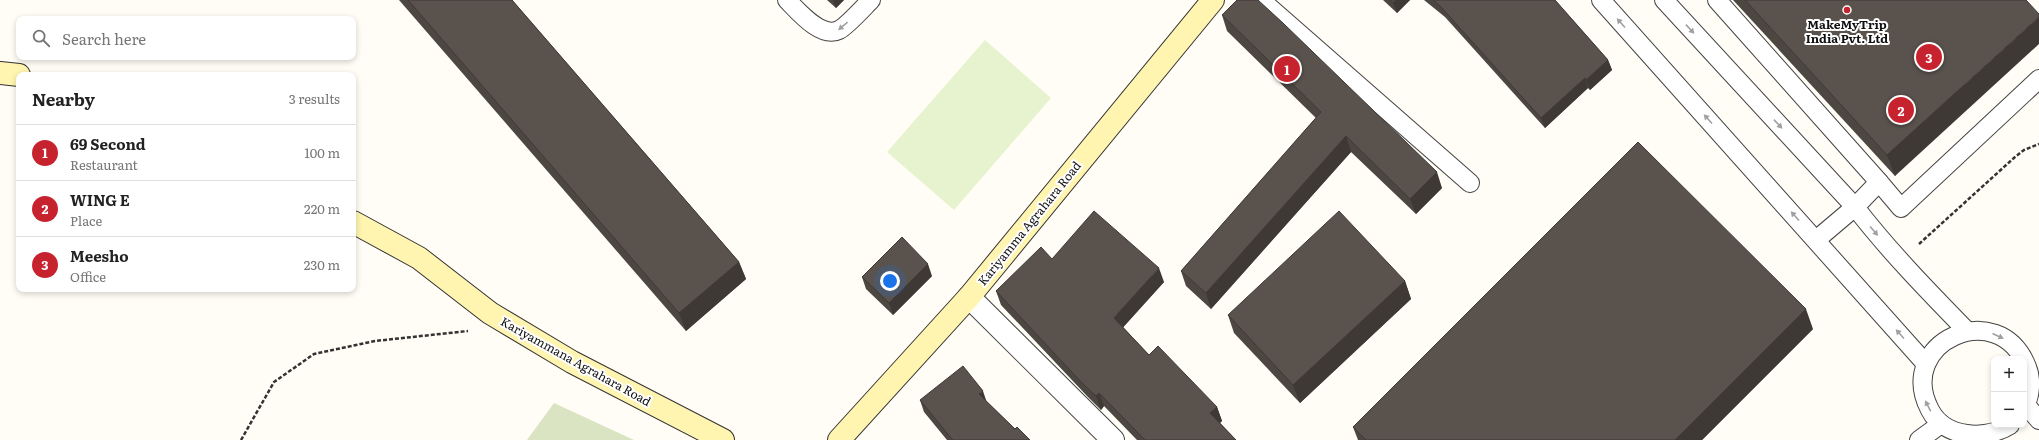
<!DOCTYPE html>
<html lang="en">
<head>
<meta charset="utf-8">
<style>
	body { margin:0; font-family:Literata,serif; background:#f6f6f6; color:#222 }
	.controls { position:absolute; right:12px; bottom:12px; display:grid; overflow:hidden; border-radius:8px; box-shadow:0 2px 6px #0003 }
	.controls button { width:36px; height:36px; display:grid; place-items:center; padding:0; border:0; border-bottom:1px solid #e0e0e0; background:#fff; color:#222; font:20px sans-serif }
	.you { position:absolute; left:890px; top:281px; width:14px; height:14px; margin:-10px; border:3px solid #fff; border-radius:50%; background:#1a73e8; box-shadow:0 0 0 6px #1a73e833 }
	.badge { display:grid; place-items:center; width:26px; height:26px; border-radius:50%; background:#c7232e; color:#fff; font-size:13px; font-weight:700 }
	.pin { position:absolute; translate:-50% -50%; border:2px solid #fff; box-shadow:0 1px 4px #0006 }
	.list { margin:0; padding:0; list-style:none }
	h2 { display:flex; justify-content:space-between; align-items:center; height:52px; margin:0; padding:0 16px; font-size:17px }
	h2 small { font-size:13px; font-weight:400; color:#767676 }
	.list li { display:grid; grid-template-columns:26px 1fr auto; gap:12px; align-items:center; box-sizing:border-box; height:56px; padding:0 16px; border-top:1px solid #e0e0e0 }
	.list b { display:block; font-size:15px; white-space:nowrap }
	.list p { margin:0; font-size:13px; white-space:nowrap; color:#767676 }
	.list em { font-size:13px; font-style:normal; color:#767676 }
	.icon { flex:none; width:22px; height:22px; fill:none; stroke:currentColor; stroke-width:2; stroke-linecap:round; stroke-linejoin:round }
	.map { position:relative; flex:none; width:2039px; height:440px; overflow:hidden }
	.search { position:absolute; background:#fff; box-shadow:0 2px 6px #0003; left:16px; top:16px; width:340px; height:44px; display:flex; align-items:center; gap:10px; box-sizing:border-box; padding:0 14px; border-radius:8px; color:#767676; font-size:15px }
	.panel { position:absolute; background:#fff; box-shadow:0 2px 6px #0003; left:16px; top:72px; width:340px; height:220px; border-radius:8px }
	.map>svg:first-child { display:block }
	.cemetery { fill:#dae4c3 }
	.pitch { fill:#e7f3ce }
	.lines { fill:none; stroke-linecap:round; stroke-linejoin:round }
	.lane-casing { stroke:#444; stroke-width:20 }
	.street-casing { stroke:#444; stroke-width:24 }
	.secondary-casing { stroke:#333; stroke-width:24 }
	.path { stroke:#333; stroke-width:2.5; stroke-dasharray:4 2; stroke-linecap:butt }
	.lane { stroke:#fff; stroke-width:18 }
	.street { stroke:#fff; stroke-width:22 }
	.secondary { stroke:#fff5b0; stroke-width:22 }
	.wall { fill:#4d4742 }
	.shaded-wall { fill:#3f3936 }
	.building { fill:#5a524d; stroke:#3f3936 }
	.oneway { fill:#a0a0a0 }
	.poi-dot { fill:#c7232e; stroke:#fff; stroke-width:1.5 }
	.labels { text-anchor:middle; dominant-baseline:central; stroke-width:4; stroke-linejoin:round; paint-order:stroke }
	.poi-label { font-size:12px; font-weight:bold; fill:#111; stroke:#fff }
	.street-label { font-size:12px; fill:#111; stroke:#fff }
</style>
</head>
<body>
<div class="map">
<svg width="2039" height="440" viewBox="0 0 2039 440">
	<rect width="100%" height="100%" fill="#fffdf5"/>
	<!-- cemetery -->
	<path class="cemetery" d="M554 403 634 440H527Z"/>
	<!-- pitch -->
	<path class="pitch" d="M985 40 1051 98 954 210 887 152Z"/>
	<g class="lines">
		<defs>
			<g id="lane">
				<path d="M787 0C798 11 821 39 839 30 847 26 864 7 871 0"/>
				<path d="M1261 0 1470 183"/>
				<path d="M1601 0 1926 364"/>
				<path d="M1664 0 1855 207C1889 251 1928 291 1967 331"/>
				<path d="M1717 0 1879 182 1855 207 1816 240"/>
				<path d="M1879 182 1901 208 2039 79"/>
				<path d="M2026 405 2039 420"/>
				<path d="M2010 425C1986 440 1945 439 1930 410 1894 342 1999 295 2027 367 2032 379 2031 396 2024 408"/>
				<path d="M1919 440 1941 424"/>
			</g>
			<path id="street" d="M969 297 1113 440"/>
			<g id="secondary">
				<path d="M0 73 19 75"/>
				<path d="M353 222 419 258 490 313 572 362 723 440"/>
				<path d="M839 440 969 297 1213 0"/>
			</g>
		</defs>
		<!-- lane casing -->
		<use href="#lane" class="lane-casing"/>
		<!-- street casing -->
		<use href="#street" class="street-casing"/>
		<!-- secondary casing -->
		<use href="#secondary" class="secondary-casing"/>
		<!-- path -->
		<g class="path">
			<path d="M1919 244 2015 157 2024 150 2039 144"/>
			<path d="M241 440 274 382 314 354 375 341 468 331"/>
		</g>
		<!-- lane -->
		<use href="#lane" class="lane"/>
		<!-- street -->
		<use href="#street" class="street"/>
		<!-- secondary -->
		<use href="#secondary" class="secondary"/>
	</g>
	<!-- wall -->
	<g class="wall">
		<path d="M399 0H512L739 262 746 279 686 331Z"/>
		<path d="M827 0H844L836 8Z"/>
		<path d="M1383 0H1410L1397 13Z"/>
		<path d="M1424 0H1555L1608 60 1612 70 1590 90 1588 88 1545 128 1445 17Z"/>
		<path d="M1733 0H2026L1895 176Z"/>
		<path d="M1222 15 1442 188 1416 214 1351 152 1211 309 1186 286 1181 271 1316 118 1227 31Z"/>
		<path d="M1052 259 1164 282 1123 327 1149 355 1217 407 1222 421 1220 423 1236 440H1137L1104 406 1101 410 1087 396 1001 305 996 291Z"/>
		<path d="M932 276 893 315 866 289 862 277Z"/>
		<path d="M1405 281 1411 299 1300 403 1234 333 1228 315Z"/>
		<path d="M1813 329 1702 440H1358L1353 427Z"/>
		<path d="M920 400 986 401 1015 429 1030 440H947L924 412Z"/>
	</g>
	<!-- shaded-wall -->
	<g class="shaded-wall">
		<path d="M833 0H844L836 8Z"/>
		<path d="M1396 0H1410L1397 13 1393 3Z"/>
		<path d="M2039 17V44L1895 176 1887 155Z"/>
		<path d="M1608 60 1612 70 1590 90 1586 80Z"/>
		<path d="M1585 78 1588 88 1545 128 1541 118Z"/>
		<path d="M1346 136 1351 152 1211 309 1206 293Z"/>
		<path d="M1437 172 1442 188 1416 214 1410 199Z"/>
		<path d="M739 262 746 279 686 331 679 313Z"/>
		<path d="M928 264 932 276 893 315 889 303Z"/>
		<path d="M1159 268 1164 282 1119 332 1114 318Z"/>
		<path d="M1405 281 1411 299 1300 403 1293 385Z"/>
		<path d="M1806 309 1813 329 1702 440H1675Z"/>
		<path d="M983 391 987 403 979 394Z"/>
		<path d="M1099 393 1104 406 1101 410 1096 396Z"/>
		<path d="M1217 407 1222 421 1215 427 1210 413Z"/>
	</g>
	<!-- building -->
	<g class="building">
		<path d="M408 0H512L739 262 679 313Z"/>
		<path d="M1237 0H1258L1283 23 1437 172 1410 199 1346 136 1206 293 1181 271 1321 112 1222 15Z"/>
		<path d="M1390 0H1396L1393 3Z"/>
		<path d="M1433 0H1555L1608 60 1586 80 1585 78 1541 118 1441 7Z"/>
		<path d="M1745 0H2026L2039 14V17L1887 155Z"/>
		<path d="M1638 142 1806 309 1675 440H1366L1353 427Z"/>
		<path d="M1094 211 1159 268 1114 318 1149 355 1158 346 1217 407 1210 413 1236 440H1145L1099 393 1096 396 1082 383 996 291 1041 247 1052 259Z"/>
		<path d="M1339 211 1405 281 1293 385 1228 315Z"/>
		<path d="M902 237 928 264 889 303 862 277Z"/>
		<path d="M963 366 983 391 979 394 1015 429 1017 427 1030 440H953L951 438 920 400Z"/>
	</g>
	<!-- one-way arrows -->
	<defs><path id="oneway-solid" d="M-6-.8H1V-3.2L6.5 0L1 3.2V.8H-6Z"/></defs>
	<g class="oneway">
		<use href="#oneway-solid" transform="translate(1621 23) rotate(-132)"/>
		<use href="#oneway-solid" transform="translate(843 26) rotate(140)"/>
		<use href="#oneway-solid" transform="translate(1690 29) rotate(47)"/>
		<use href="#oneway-solid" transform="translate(1708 119) rotate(-132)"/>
		<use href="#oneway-solid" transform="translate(1778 124) rotate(47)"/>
		<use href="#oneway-solid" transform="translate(1795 216) rotate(-132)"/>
		<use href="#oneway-solid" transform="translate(1874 231) rotate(50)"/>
		<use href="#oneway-solid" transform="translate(1900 334) rotate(-132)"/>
		<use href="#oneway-solid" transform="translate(1998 336) rotate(24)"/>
		<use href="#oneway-solid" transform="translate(1928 406) rotate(-117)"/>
	</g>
	<!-- markers -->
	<circle class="poi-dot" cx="1847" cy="10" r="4"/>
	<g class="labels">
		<!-- poi labels -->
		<g class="poi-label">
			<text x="1847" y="24">MakeMyTrip<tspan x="1847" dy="14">India Pvt. Ltd</tspan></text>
		</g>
		<!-- street labels -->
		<g class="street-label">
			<text transform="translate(1029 223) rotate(-51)">Kariyamma Agrahara Road</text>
			<text transform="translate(576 361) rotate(29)">Kariyammana Agrahara Road</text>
		</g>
	</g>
</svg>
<div class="controls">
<button>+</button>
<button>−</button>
</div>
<div class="you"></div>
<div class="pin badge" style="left:1287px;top:69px">1</div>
<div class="pin badge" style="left:1901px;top:110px">2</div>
<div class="pin badge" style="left:1929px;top:57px">3</div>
<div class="search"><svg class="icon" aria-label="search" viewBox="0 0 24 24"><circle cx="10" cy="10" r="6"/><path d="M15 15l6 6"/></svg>Search here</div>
<section class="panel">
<h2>Nearby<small>3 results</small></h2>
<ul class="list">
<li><span class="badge">1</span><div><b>69 Second</b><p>Restaurant</p></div><em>100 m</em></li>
<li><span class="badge">2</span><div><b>WING E</b><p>Place</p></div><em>220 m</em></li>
<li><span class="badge">3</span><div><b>Meesho</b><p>Office</p></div><em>230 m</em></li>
</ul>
</section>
</div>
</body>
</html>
